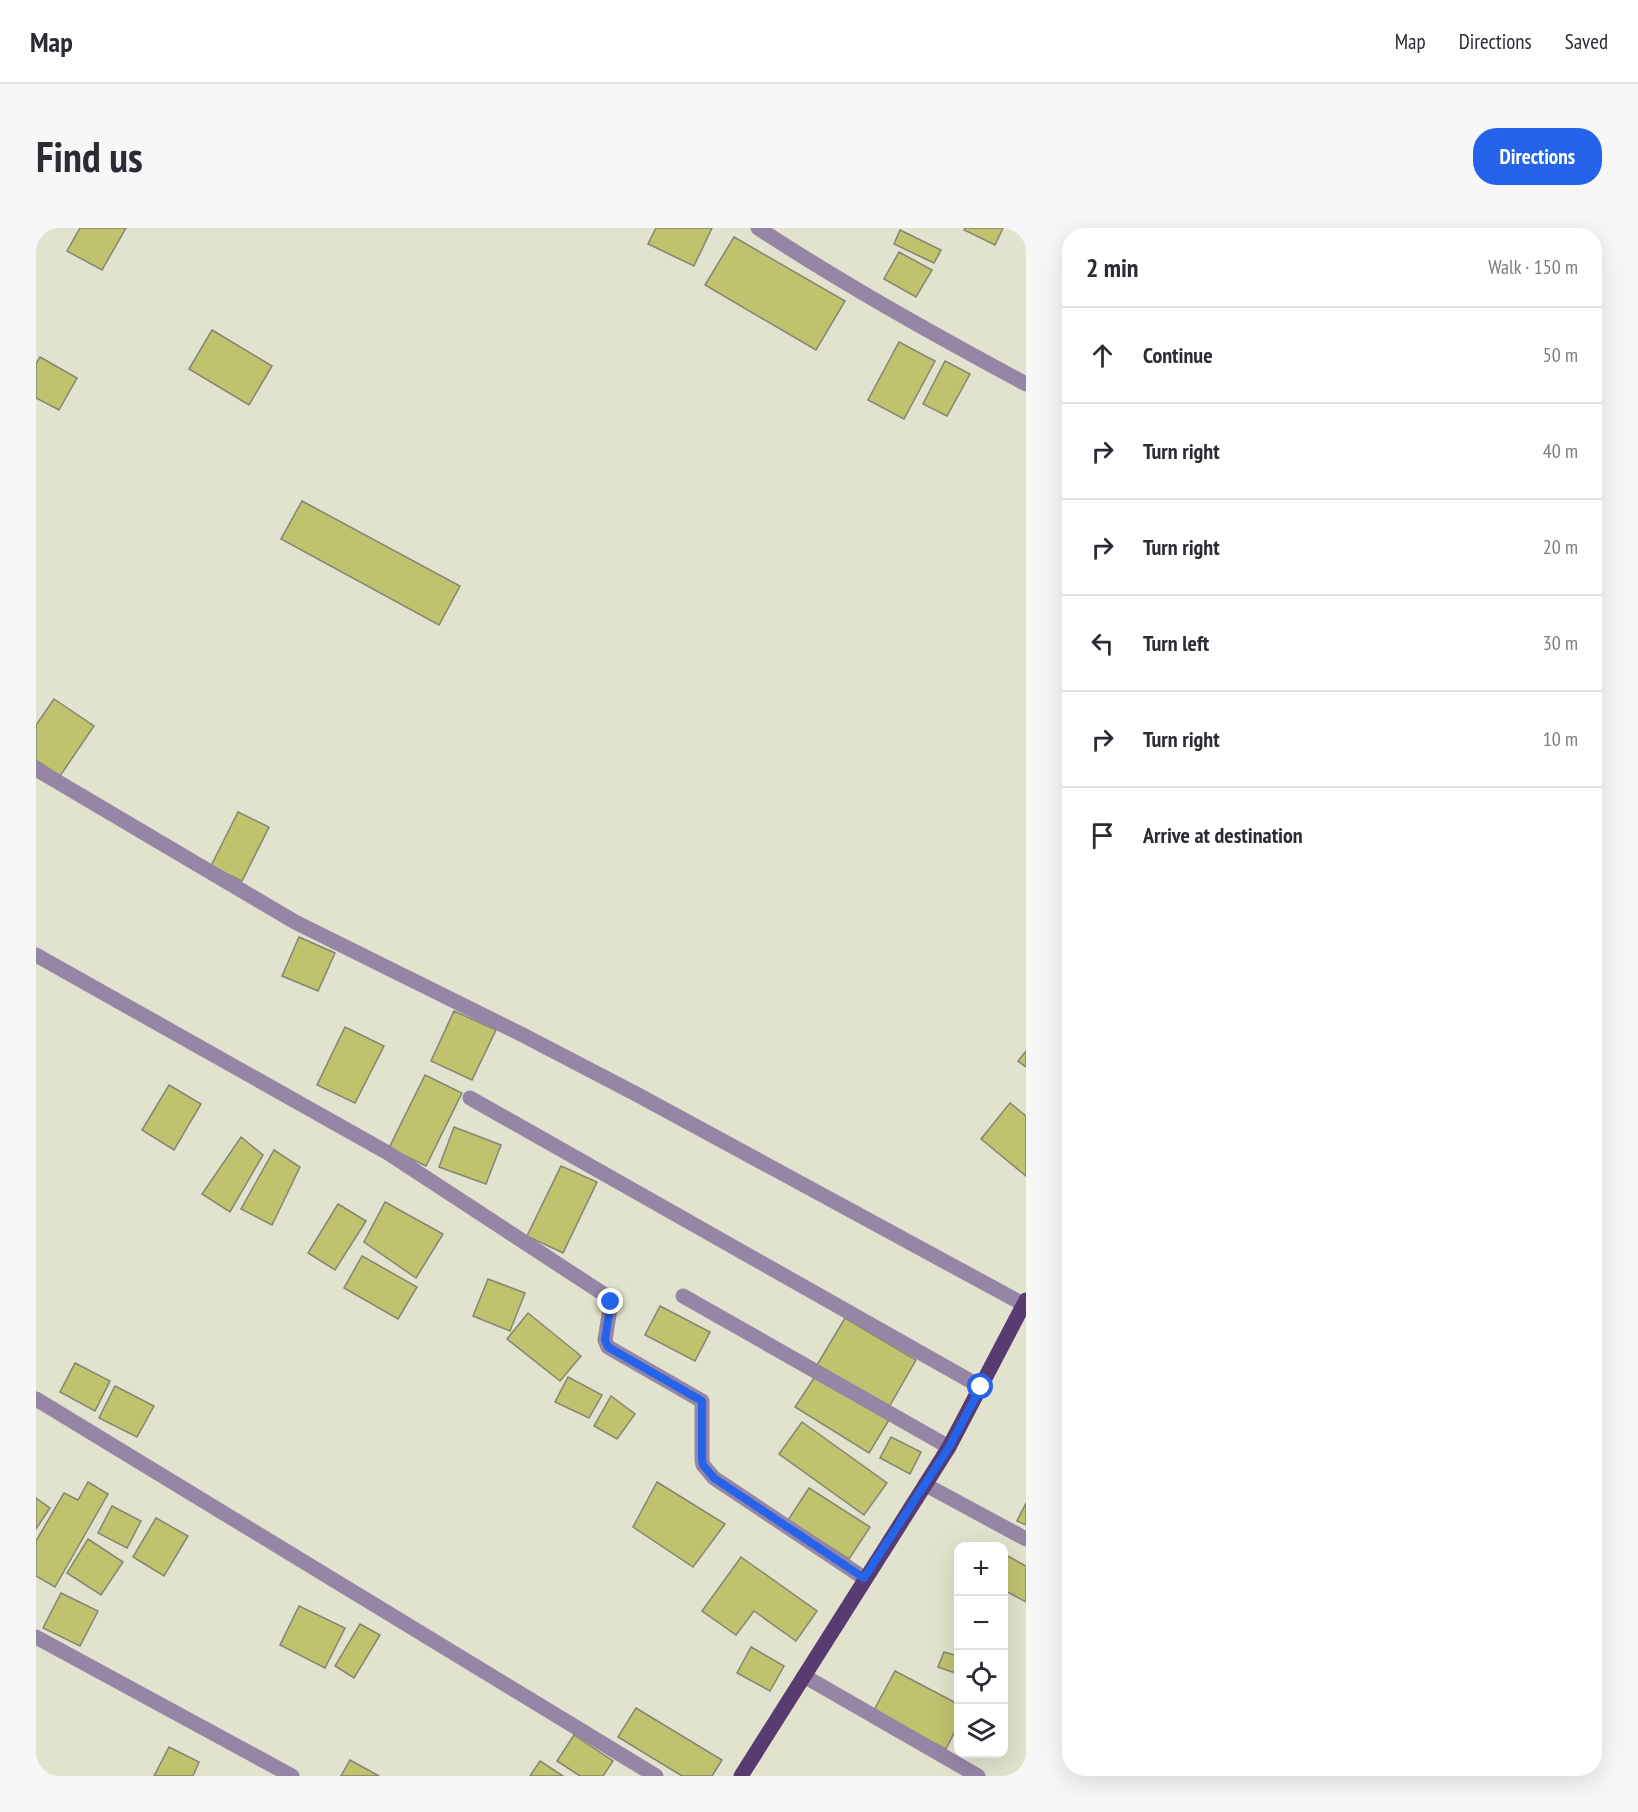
<!DOCTYPE html>
<html lang="en">
<head>
<meta charset="utf-8">
<style>
	body { margin:0; font-family:"PT Sans Narrow",sans-serif; background:#f7f7f7; color:#2b2b33 }
	.controls { position:absolute; right:18px; bottom:18px; display:grid; overflow:hidden; border-radius:12px; box-shadow:0 6px 24px #0002 }
	.controls button { width:54px; height:54px; display:grid; place-items:center; padding:0; border:0; border-bottom:2px solid #e1e1e2; background:#fff; color:#2b2b33; font:30px sans-serif }
	.stop { position:absolute; width:18px; height:18px; margin:-14px; border:4px solid #2563eb; border-radius:50%; background:#fff }
	.stop.end { background:#2563eb; border-color:#fff; box-shadow:0 2px 6px #0008 }
	.list { margin:0; padding:0; list-style:none }
	h2 { display:flex; justify-content:space-between; align-items:center; height:78px; margin:0; padding:0 24px; font-size:26px }
	h2 small { font-size:20px; font-weight:400; color:#7c7c81 }
	.list li { display:grid; grid-template-columns:39px 1fr auto; gap:18px; align-items:center; box-sizing:border-box; height:96px; padding:0 24px; border-top:2px solid #e1e1e2 }
	.list b { display:block; font-size:22px; white-space:nowrap }
	.list em { font-size:20px; font-style:normal; color:#7c7c81 }
	.icon { flex:none; width:33px; height:33px; fill:none; stroke:currentColor; stroke-width:2; stroke-linecap:round; stroke-linejoin:round }
	.map { position:relative; flex:none; width:990px; height:1548px; overflow:hidden; border-radius:24px }
	header { display:flex; align-items:center; gap:36px; box-sizing:border-box; height:84px; padding:0 30px; background:#fff; border-bottom:2px solid #e1e1e2 }
	header strong { font-size:28px }
	nav { display:flex; gap:33px; margin-inline-start:auto; font-size:21px }
	.intro { display:flex; align-items:center; justify-content:space-between; box-sizing:border-box; height:144px; padding:0 36px }
	h1 { margin:0; font-size:42px }
	.button { padding:15px 27px; border-radius:24px; background:#2563eb; color:#fff; font-size:21px; font-weight:700 }
	main { display:flex; gap:36px; padding:0 36px }
	aside { flex:1; background:#fff; border-radius:24px; box-shadow:0 6px 24px #0002 }
	.map>svg:first-child { display:block }
	.building { fill:#bfc36e; stroke:#848572; stroke-width:1.5 }
	.lines { fill:none; stroke-linecap:round; stroke-linejoin:round }
	.minor { stroke:#9586a5; stroke-width:15 }
	.major { stroke:#573b71; stroke-width:15 }
	.route { stroke:#2563eb; stroke-width:8 }
</style>
</head>
<body>
<header>
<strong>Map</strong>
<nav><a>Map</a><a>Directions</a><a>Saved</a></nav>
</header>
<div class="intro"><h1>Find us</h1><a class="button">Directions</a></div>
<main>
<div class="map">
<svg width="990" height="1548" viewBox="0 0 990 1548">
	<rect width="100%" height="100%" fill="#e1e3ce"/>
	<!-- building -->
	<g class="building">
		<path d="M44 0H90L66 42 31 23Z"/>
		<path d="M620 0H676L658 38 612 16Z"/>
		<path d="M929 0H967L959 17 928 2Z"/>
		<path d="M864 2 905 22 898 35 858 16Z"/>
		<path d="M698 9 809 73 780 122 669 57Z"/>
		<path d="M863 24 896 42 880 69 848 51Z"/>
		<path d="M176 102 236 138 213 177 153 141Z"/>
		<path d="M863 114 899 133 868 191 832 172Z"/>
		<path d="M4 129 41 150 23 182 0 170V136Z"/>
		<path d="M909 133 934 146 911 188 887 176Z"/>
		<path d="M266 273 424 358 403 397 245 311Z"/>
		<path d="M18 471 58 498 24 548 0 532V497Z"/>
		<path d="M202 584 233 599 206 653 175 638Z"/>
		<path d="M263 709 299 725 282 763 246 748Z"/>
		<path d="M418 783 460 802 436 852 395 833Z"/>
		<path d="M309 799 348 818 319 875 281 857Z"/>
		<path d="M990 823V839L982 833Z"/>
		<path d="M389 847 426 865 390 938 353 920Z"/>
		<path d="M133 857 165 876 138 922 106 902Z"/>
		<path d="M974 875 990 888V948L945 911Z"/>
		<path d="M418 899 465 917 450 956 403 939Z"/>
		<path d="M205 909 227 927 194 984 166 966Z"/>
		<path d="M238 922 264 939 236 997 205 981Z"/>
		<path d="M525 938 561 954 527 1025 491 1008Z"/>
		<path d="M349 974 407 1006 380 1050 328 1014Z"/>
		<path d="M302 976 330 993 299 1042 272 1025Z"/>
		<path d="M326 1028 381 1059 362 1091 308 1060Z"/>
		<path d="M452 1051 489 1065 474 1103 437 1088Z"/>
		<path d="M624 1078 674 1104 659 1133 609 1107Z"/>
		<path d="M492 1085 545 1128 524 1153 471 1111Z"/>
		<path d="M809 1090 880 1132 853 1179 781 1137Z"/>
		<path d="M39 1135 74 1153 59 1183 24 1164Z"/>
		<path d="M780 1147 853 1192 833 1225 759 1179Z"/>
		<path d="M532 1149 566 1167 553 1190 519 1174Z"/>
		<path d="M79 1158 118 1178 101 1209 63 1190Z"/>
		<path d="M575 1168 599 1186 581 1211 558 1198Z"/>
		<path d="M766 1194 851 1255 828 1287 743 1226Z"/>
		<path d="M855 1209 885 1224 874 1246 844 1230Z"/>
		<path d="M52 1254 72 1266 19 1359 0 1348V1313L28 1265 42 1272Z"/>
		<path d="M621 1254 689 1296 657 1339 597 1299Z"/>
		<path d="M773 1260 834 1299 813 1331 752 1292Z"/>
		<path d="M0 1270 14 1280 0 1301Z"/>
		<path d="M990 1275V1297L981 1293Z"/>
		<path d="M76 1278 105 1293 91 1320 62 1305Z"/>
		<path d="M120 1290 152 1308 128 1348 97 1329Z"/>
		<path d="M52 1311 87 1334 65 1367 31 1345Z"/>
		<path d="M968 1326 990 1338V1374L968 1362Z"/>
		<path d="M705 1329 781 1383 760 1413 718 1383 700 1407 666 1383Z"/>
		<path d="M25 1365 62 1383 44 1418 7 1400Z"/>
		<path d="M263 1378 309 1400 289 1440 244 1417Z"/>
		<path d="M324 1396 344 1407 318 1450 299 1438Z"/>
		<path d="M715 1419 748 1438 734 1463 701 1445Z"/>
		<path d="M908 1424 922 1428V1446L902 1439Z"/>
		<path d="M859 1443 922 1476V1497L910 1521 837 1484Z"/>
		<path d="M600 1480 686 1532 676 1548H646L582 1509Z"/>
		<path d="M538 1507 577 1533 567 1548H544L521 1533Z"/>
		<path d="M133 1519 163 1534 157 1548H118Z"/>
		<path d="M314 1532 343 1548H305Z"/>
		<path d="M504 1533 527 1548H494Z"/>
	</g>
	<g class="lines">
		<!-- minor -->
		<g class="minor">
			<path d="M722 0C809 57 899 107 990 156"/>
			<path d="M0 541 259 694 483 805 602 867 987 1076"/>
			<path d="M0 727 352 925 569 1067 575 1074 569 1112 572 1119 666 1173V1232L667 1237 678 1250 828 1350"/>
			<path d="M434 870 945 1159"/>
			<path d="M647 1068 913 1219"/>
			<path d="M0 1171 620 1548"/>
			<path d="M890 1257 990 1311"/>
			<path d="M0 1409 256 1548"/>
			<path d="M768 1448 942 1548"/>
		</g>
		<!-- major -->
		<path class="major" d="M705 1548 913 1219 990 1072"/>
	</g>
	<g class="lines">
		<!-- route -->
		<path class="route" d="M575 1074 569 1112 572 1119 666 1173V1232L667 1237 678 1250 828 1350 913 1219 945 1159"/>
	</g>
</svg>
<div class="controls">
<button>+</button>
<button>−</button>
<button><svg class="icon" aria-label="locate" viewBox="0 0 24 24"><circle cx="12" cy="12" r="6"/><path d="M12 2v4M12 18v4M2 12h4M18 12h4"/></svg></button>
<button><svg class="icon" aria-label="layers" viewBox="0 0 24 24"><path d="M12 4l9 5-9 5-9-5zM3 14l9 5 9-5"/></svg></button>
</div>
<div class="stop" style="left:945px;top:1159px"></div>
<div class="stop end" style="left:575px;top:1074px"></div>
</div>
<aside>
<h2>2 min<small>Walk · 150 m</small></h2>
<ul class="list">
<li><svg class="icon" aria-label="ahead" viewBox="0 0 24 24"><path d="M12 20V5M6 11l6-6 6 6"/></svg><div><b>Continue</b></div><em>50 m</em></li>
<li><svg class="icon" aria-label="right" viewBox="0 0 24 24"><path d="M7 20v-9h11M14 6l5 5-5 5"/></svg><div><b>Turn right</b></div><em>40 m</em></li>
<li><svg class="icon" aria-label="right" viewBox="0 0 24 24"><path d="M7 20v-9h11M14 6l5 5-5 5"/></svg><div><b>Turn right</b></div><em>20 m</em></li>
<li><svg class="icon" aria-label="left" viewBox="0 0 24 24"><path d="M17 20v-9H6M10 6l-5 5 5 5"/></svg><div><b>Turn left</b></div><em>30 m</em></li>
<li><svg class="icon" aria-label="right" viewBox="0 0 24 24"><path d="M7 20v-9h11M14 6l5 5-5 5"/></svg><div><b>Turn right</b></div><em>10 m</em></li>
<li><svg class="icon" aria-label="arrive" viewBox="0 0 24 24"><path d="M6 21V4h12l-3 4 3 4H6"/></svg><div><b>Arrive at destination</b></div></li>
</ul>
</aside>
</main>
</body>
</html>
